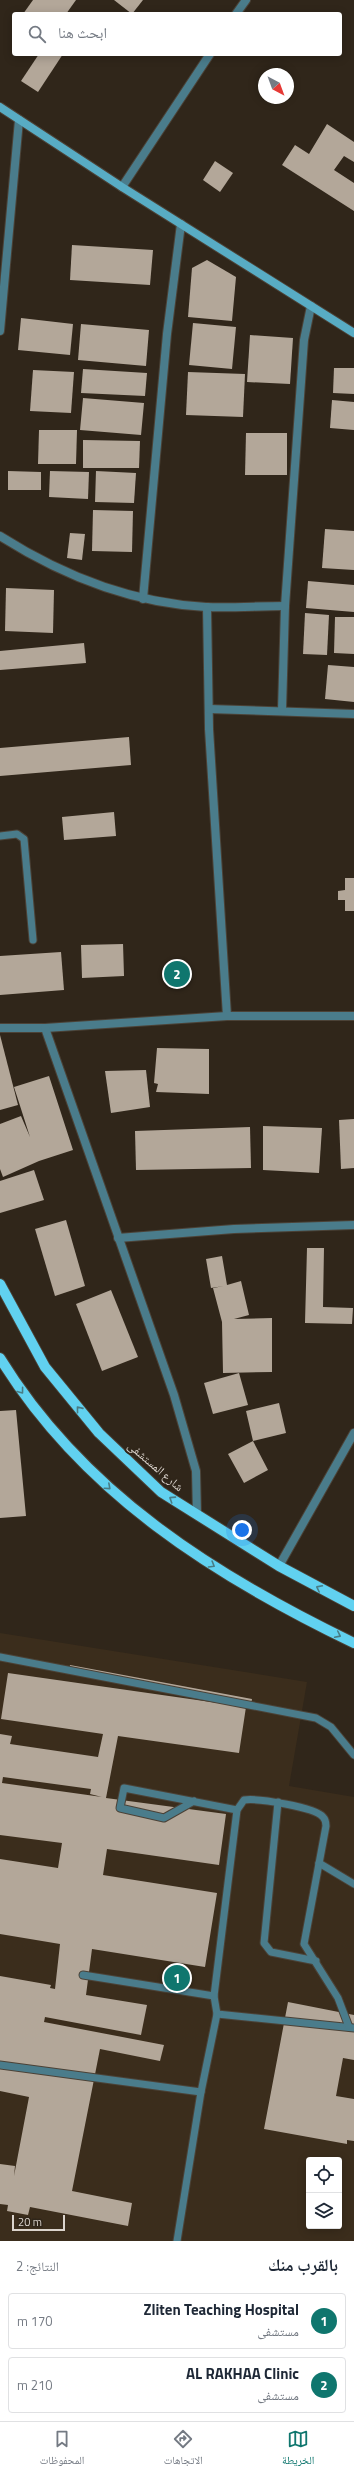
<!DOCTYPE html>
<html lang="ar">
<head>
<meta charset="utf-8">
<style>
	body { margin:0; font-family:"Titillium Web","Noto Naskh Arabic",sans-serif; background:#f6f6f7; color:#1f2937; direction:rtl }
	.controls { position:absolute; right:12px; bottom:12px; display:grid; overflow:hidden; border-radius:4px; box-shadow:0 2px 10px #0003 }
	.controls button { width:36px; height:36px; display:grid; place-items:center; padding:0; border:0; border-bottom:1px solid #e0e1e3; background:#fff; color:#1f2937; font:20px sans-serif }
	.compass { position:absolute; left:258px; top:68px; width:36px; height:36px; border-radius:50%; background:#fff; box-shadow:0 2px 10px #0003; rotate:139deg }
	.scale { position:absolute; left:12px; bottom:10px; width:53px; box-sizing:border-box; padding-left:4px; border:2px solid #dbd4cd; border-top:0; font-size:11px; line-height:14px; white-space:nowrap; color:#dbd4cd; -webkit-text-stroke:3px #30261a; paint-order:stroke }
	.you { position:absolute; left:242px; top:1530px; width:14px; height:14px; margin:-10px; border:3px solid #fff; border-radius:50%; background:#1a73e8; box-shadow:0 0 0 6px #1a73e833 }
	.badge { display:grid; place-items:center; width:26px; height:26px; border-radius:50%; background:#0f766e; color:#fff; font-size:13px; font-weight:700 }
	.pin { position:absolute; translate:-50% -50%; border:2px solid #fff; box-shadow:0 1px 4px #0006 }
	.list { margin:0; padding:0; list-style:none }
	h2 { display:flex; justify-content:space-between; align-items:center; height:52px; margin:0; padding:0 16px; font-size:17px }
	h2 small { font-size:13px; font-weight:400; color:#747a83 }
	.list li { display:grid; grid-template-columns:26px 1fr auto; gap:12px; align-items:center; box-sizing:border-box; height:56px; margin:0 8px 8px; padding:0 8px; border:1px solid #e0e1e3; border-radius:4px }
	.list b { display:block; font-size:15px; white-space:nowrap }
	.list p { margin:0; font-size:13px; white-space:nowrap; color:#747a83 }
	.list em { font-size:13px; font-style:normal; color:#747a83 }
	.icon { flex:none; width:22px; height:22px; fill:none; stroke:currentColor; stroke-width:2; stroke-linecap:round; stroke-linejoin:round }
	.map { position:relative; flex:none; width:354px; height:2241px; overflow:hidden; direction:ltr }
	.search { position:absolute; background:#fff; box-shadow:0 2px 10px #0003; left:12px; right:12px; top:12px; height:44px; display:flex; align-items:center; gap:10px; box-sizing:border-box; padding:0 14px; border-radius:4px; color:#747a83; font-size:15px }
	.sheet { height:180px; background:#fff }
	nav { display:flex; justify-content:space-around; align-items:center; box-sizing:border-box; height:56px; border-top:1px solid #e0e1e3; background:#fff; font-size:11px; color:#747a83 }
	nav a { display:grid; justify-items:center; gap:2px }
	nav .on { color:#0f766e }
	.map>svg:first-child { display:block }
	.built { fill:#3b2d1c; fill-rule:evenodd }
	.building { fill:#b3a799; fill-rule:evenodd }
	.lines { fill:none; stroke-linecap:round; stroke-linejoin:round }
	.lane-casing { stroke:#4b4237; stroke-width:9 }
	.street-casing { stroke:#4b4237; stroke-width:10 }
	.secondary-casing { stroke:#4b4237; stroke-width:10 }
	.primary-casing { stroke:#4b4237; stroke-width:12 }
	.lane { stroke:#4a7c8b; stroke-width:7 }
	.street { stroke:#4a7c8b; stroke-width:8 }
	.secondary { stroke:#58acc4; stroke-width:8 }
	.primary { stroke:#61d1f0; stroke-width:10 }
	.oneway { stroke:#487c85 }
	.labels { text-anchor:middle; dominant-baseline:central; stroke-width:4; stroke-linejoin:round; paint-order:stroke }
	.street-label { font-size:12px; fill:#dbd4cd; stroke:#30261a }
</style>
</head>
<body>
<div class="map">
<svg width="354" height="2241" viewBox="0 0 354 2241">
	<rect width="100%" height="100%" fill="#30261a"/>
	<!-- built -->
	<path class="built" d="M0 1633 307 1682 289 1786 354 1797V2241H0ZM309 2160H339V2226H309Z"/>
	<!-- building -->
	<g class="building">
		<path d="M33 0H76L66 14H23Z"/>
		<path d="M114 0H143L132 14Z"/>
		<path d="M39 54H63L38 92 21 81Z"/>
		<path d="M327 124 354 142V162L344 156 334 170 354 183V211L282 165 295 145 309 154Z"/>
		<path d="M215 161 233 173 220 192 203 180Z"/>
		<path d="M72 245 153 250 150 285 70 280Z"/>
		<path d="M207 260 236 277 232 321 188 317 192 268Z"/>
		<path d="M21 318 73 324 70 355 18 350Z"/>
		<path d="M193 323 236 327 232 369 189 365Z"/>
		<path d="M81 324 149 330 146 366 78 360Z"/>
		<path d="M250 335 293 338 290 384 247 382Z"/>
		<path d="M334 368H354V394L333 393Z"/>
		<path d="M83 369 147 373 145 396 81 393Z"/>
		<path d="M33 370 74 372 71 413 30 411Z"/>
		<path d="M188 372 245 374 243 417 186 415Z"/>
		<path d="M83 398 144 403 141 435 80 430Z"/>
		<path d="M332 400 354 402V430L330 428Z"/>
		<path d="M39 430H77L76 464H38Z"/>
		<path d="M246 433H287V475H245Z"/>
		<path d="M83 440 140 441 139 468H83Z"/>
		<path d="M8 471 41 472V490H8Z"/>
		<path d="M50 471 89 472 88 499 49 497Z"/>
		<path d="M96 471 136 473 134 503 95 502Z"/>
		<path d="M93 510 133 511 132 552 92 551Z"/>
		<path d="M325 529 354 531V570L322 568Z"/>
		<path d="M70 533 85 534 82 560 67 558Z"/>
		<path d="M308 581 354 585V612L306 608Z"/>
		<path d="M6 588 54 590 53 633 5 631Z"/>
		<path d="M305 613 329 615 327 655 303 654Z"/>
		<path d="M335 617H354V654L334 653Z"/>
		<path d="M84 643 86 663 0 670V651Z"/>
		<path d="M328 665 354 667V702L325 699Z"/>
		<path d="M129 737 131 765 0 776V748Z"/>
		<path d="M114 812 116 836 64 840 62 817Z"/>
		<path d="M345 878H354V911H345V900H338V891L345 890Z"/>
		<path d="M123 944 124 976 82 978 81 945Z"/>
		<path d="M61 952 64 990 0 995V956Z"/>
		<path d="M0 1035 18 1105 0 1110Z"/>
		<path d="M157 1048 209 1049V1094L156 1092 158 1084 154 1083Z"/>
		<path d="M146 1070 150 1107 111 1113 105 1071Z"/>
		<path d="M49 1076 73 1150 39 1161 3 1177 0 1169V1124L21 1116 30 1137 14 1087Z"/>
		<path d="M354 1119V1168L341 1169 339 1120Z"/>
		<path d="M263 1126 322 1128 319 1173 263 1170Z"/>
		<path d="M250 1127 251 1168 136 1170 135 1131Z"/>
		<path d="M34 1170 44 1200 0 1213V1181Z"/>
		<path d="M66 1220 85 1286 55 1296 35 1229Z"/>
		<path d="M307 1248H324L323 1307 353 1308 352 1324 305 1323Z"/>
		<path d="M222 1256 227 1285 241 1281 249 1315 234 1319 272 1318V1372L223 1373 222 1322 213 1288 224 1286 211 1288 206 1259Z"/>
		<path d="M111 1290 138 1357 102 1371 76 1304Z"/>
		<path d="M239 1373 248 1405 213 1414 204 1383Z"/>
		<path d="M279 1403 286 1433 253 1441 268 1470 244 1483 228 1454 253 1441 246 1411Z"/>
		<path d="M16 1410 26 1516 0 1518V1411Z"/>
		<path d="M70 1665 252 1699 251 1705 69 1671Z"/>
		<path d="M8 1673 246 1707 239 1753 118 1736 106 1798 226 1814 219 1865 107 1849 103 1875 217 1893 205 1967 92 1949 86 1995 147 2005 141 2035 45 2017 44 2022 164 2045 160 2061 100 2049 72 2191 132 2203 128 2226 30 2207 28 2215 7 2211 8 2205 0 2204V2164L15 2166 14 2176 29 2097 0 2091V1976L51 1985 50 1988 55 1989 60 1944 0 1934V1859L58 1868 62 1843 0 1835V1734L12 1736 10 1744 98 1757 103 1734 1 1719ZM3 1777 91 1789 90 1794 102 1797 2 1783Z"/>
		<path d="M288 2002 354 2015V2060L343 2058 336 2096 354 2099V2141L347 2140V2144L264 2129Z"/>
	</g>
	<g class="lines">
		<defs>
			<g id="lane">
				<path d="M0 836 17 834 24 839 33 940"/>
				<path d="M0 1657 316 1718 331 1727 354 1755"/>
				<path d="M194 1801 164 1818 120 1808 124 1788 237 1810"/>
				<path d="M278 1802 264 1943 271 1952 316 1961"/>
				<path d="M319 1863 354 1884"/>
				<path d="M83 1975 214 1996"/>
				<path d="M217 2014 354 2028"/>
				<path d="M0 2065 201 2092"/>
				<path d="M177 2241 201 2092 217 2014 214 1996 237 1810 244 1800C257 1798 315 1807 323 1817 325 1819 326 1823 326 1826L304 1944 338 1998 349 2027"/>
			</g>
			<g id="street">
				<path d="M236 14 246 0"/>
				<path d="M122 187 210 54"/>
				<path d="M0 331 19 120"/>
				<path d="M0 536C63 576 131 603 206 607 232 608 259 606 285 606"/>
				<path d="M143 599 167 334 181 224"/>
				<path d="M207 607 209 729 227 1016"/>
				<path d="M209 709 354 714"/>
				<path d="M282 710 285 606 304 340 311 306"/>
				<path d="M0 1028H45L227 1016H354"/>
				<path d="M45 1028 174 1395 196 1471 197 1515"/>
				<path d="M118 1238 234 1229 354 1225"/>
				<path d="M279 1566 354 1433"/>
			</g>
			<path id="secondary" d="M0 107 122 187 354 333"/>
			<g id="primary">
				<path d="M0 1284 45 1367 99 1433 161 1492 279 1566 354 1606"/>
				<path d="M0 1358C83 1493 215 1576 354 1643"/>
			</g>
		</defs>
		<!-- lane casing -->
		<use href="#lane" class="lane-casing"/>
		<!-- street casing -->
		<use href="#street" class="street-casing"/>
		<!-- secondary casing -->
		<use href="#secondary" class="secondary-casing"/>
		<!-- primary casing -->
		<use href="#primary" class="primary-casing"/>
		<!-- lane -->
		<use href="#lane" class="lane"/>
		<!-- street -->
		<use href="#street" class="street"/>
		<!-- secondary -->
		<use href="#secondary" class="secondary"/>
		<!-- primary -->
		<use href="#primary" class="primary"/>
	</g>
	<!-- one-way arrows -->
	<defs><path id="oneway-chevron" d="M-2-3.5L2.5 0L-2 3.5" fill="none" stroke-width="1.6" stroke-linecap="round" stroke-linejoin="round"/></defs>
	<g class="oneway">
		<use href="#oneway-chevron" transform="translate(21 1391) rotate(53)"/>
		<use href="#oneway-chevron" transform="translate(79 1409) rotate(-129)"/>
		<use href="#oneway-chevron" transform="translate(108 1487) rotate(42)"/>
		<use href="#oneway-chevron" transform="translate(172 1499) rotate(-147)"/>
		<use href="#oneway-chevron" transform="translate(212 1565) rotate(31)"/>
		<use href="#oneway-chevron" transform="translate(319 1588) rotate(-153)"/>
		<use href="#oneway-chevron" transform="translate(338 1635) rotate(26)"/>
	</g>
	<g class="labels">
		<!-- street labels -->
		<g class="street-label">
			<text transform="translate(156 1466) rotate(41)">شارع المستشفى</text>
		</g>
	</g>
</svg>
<div class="controls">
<button><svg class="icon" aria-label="locate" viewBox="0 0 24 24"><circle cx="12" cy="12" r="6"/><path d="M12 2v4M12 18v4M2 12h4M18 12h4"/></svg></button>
<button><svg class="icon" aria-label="layers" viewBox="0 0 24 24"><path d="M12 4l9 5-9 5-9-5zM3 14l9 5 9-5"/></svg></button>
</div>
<svg class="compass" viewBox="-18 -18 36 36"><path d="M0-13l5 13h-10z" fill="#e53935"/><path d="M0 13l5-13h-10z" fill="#747a83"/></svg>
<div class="scale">20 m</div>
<div class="you"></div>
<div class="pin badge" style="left:177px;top:1978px">1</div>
<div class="pin badge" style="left:177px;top:974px">2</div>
<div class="search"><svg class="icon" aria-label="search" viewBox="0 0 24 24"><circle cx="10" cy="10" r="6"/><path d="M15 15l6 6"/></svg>ابحث هنا</div>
</div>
<section class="sheet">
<h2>بالقرب منك<small>النتائج: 2</small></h2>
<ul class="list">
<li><span class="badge">1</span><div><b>Zliten Teaching Hospital</b><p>مستشفى</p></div><em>170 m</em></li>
<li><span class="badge">2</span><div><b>AL RAKHAA Clinic</b><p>مستشفى</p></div><em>210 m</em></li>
</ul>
</section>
<nav>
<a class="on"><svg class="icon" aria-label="map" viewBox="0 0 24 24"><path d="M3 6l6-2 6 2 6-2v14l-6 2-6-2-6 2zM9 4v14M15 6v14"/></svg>الخريطة</a>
<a><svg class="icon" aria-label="directions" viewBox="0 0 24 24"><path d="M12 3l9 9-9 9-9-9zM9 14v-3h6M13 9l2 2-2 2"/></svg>الاتجاهات</a>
<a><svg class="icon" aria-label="saved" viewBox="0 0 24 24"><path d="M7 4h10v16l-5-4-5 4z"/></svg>المحفوظات</a>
</nav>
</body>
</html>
